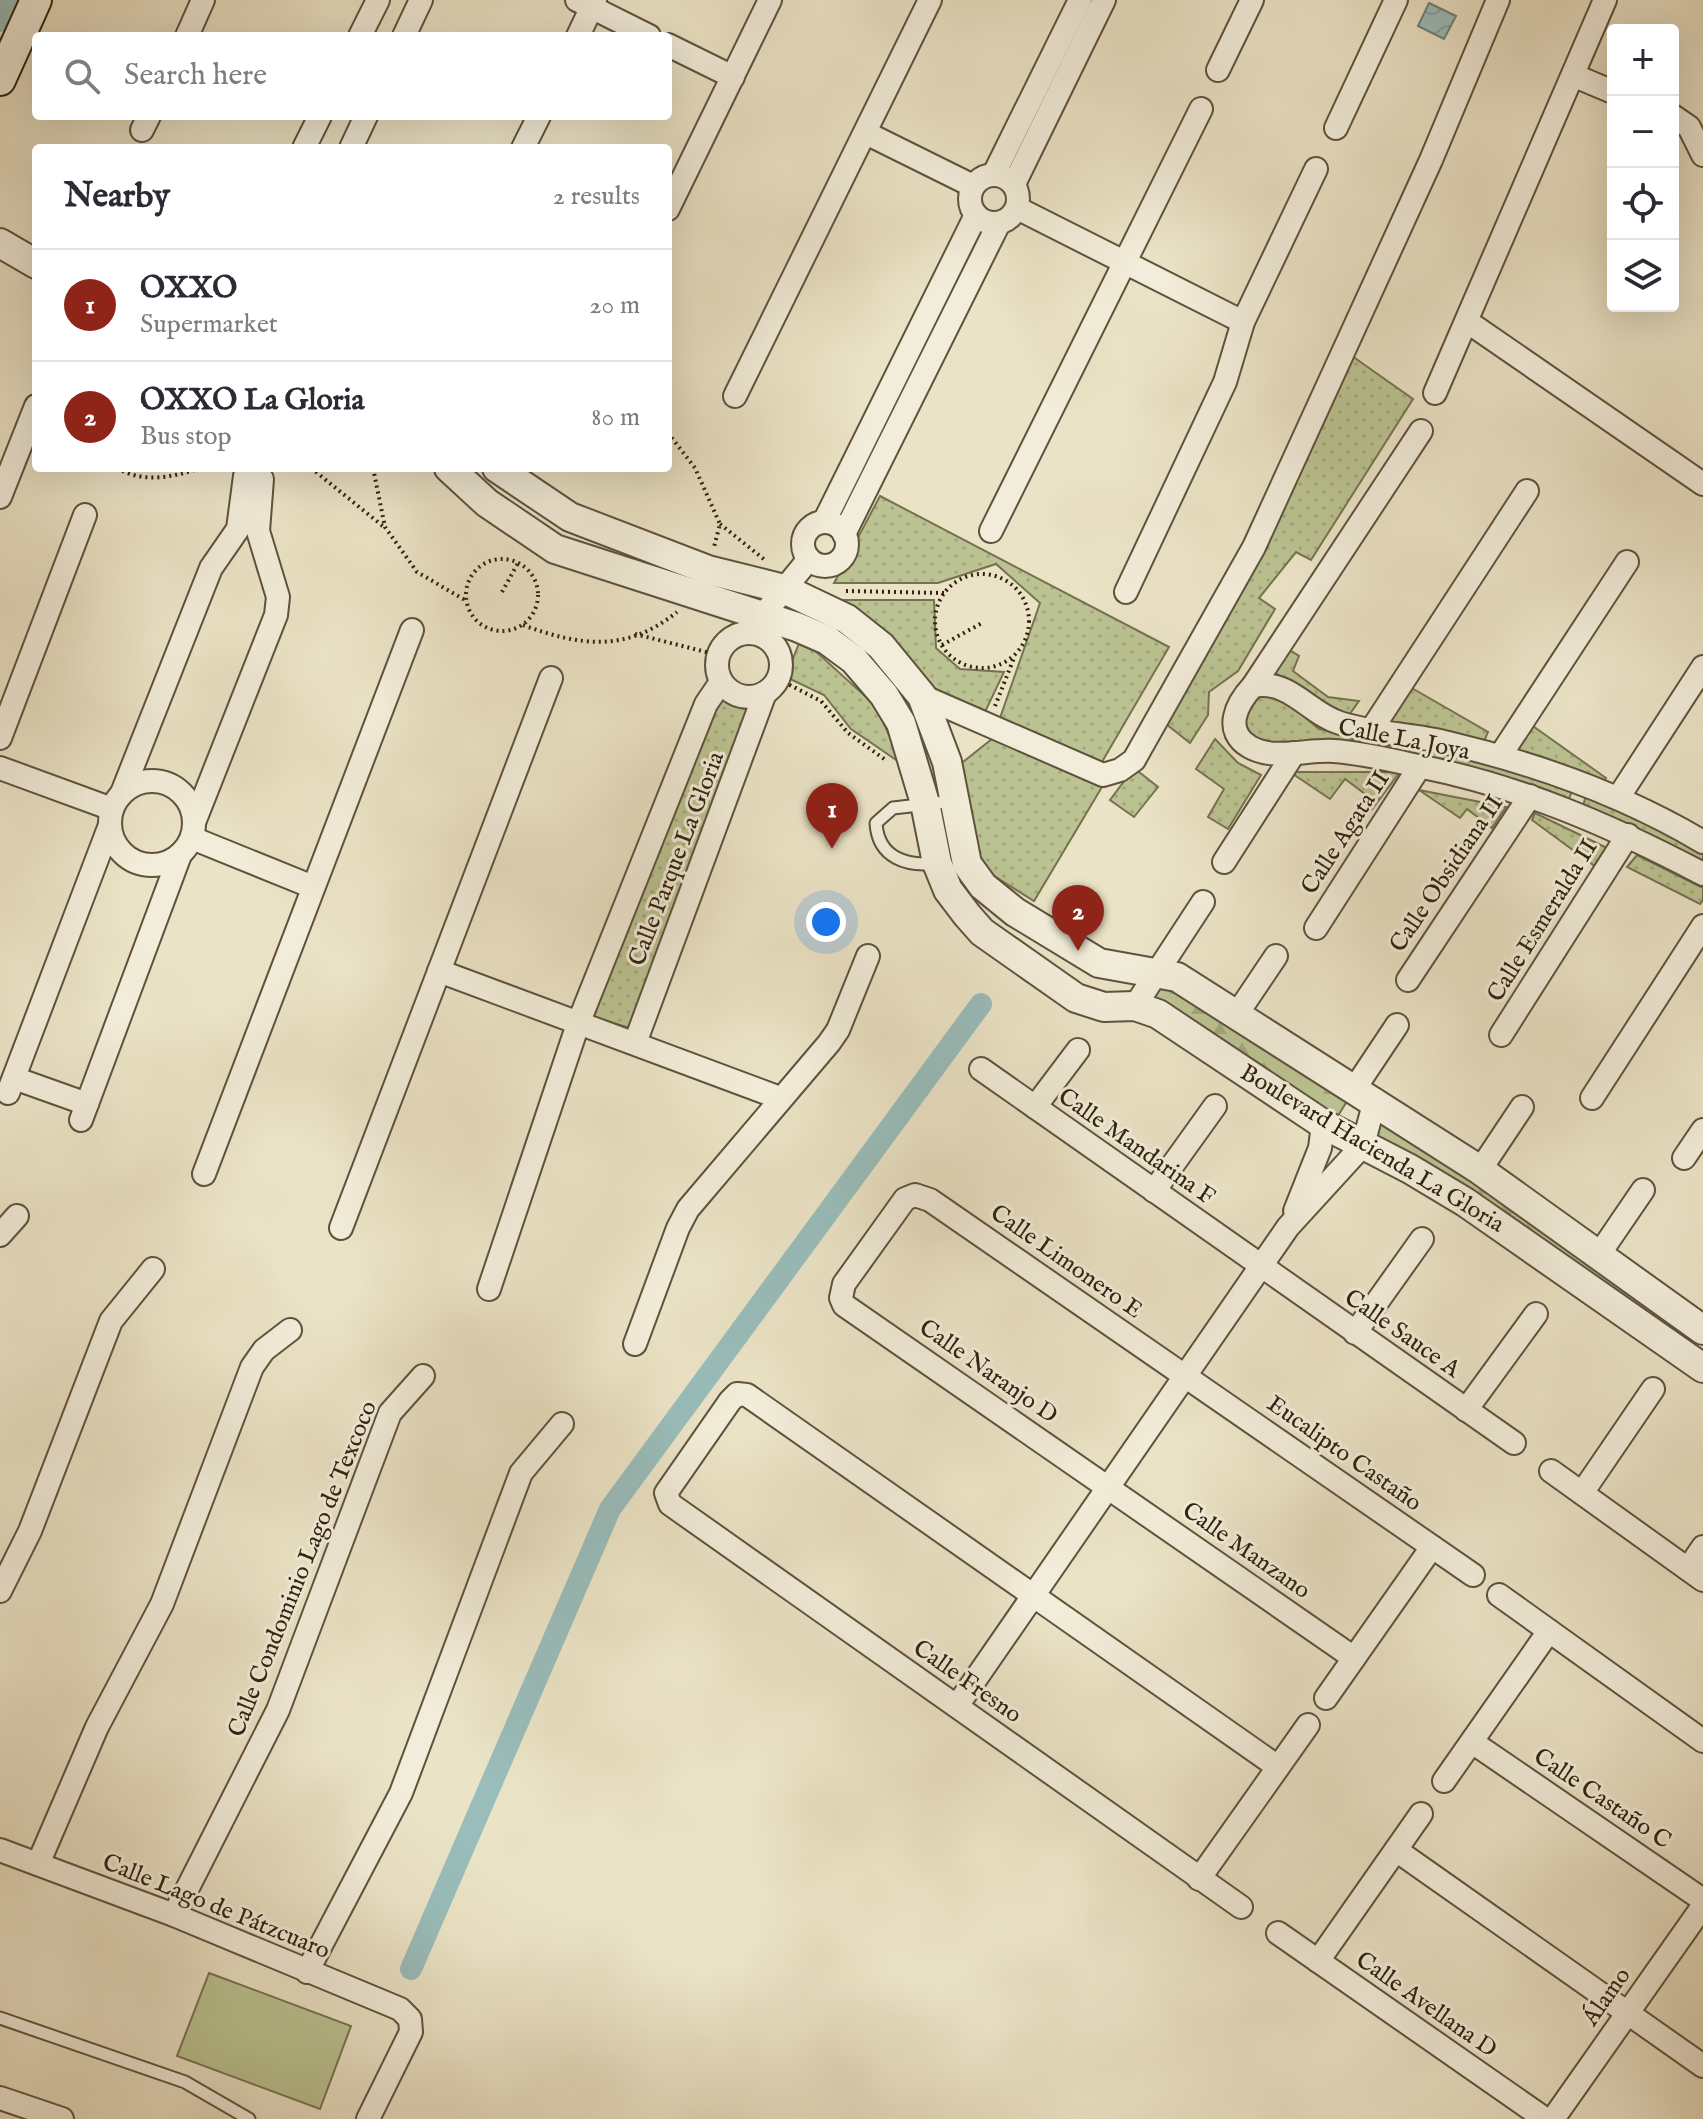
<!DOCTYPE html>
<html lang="en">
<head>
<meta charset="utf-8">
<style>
	body { margin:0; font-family:"IM FELL English",serif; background:#f2f2f3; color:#2b2b33 }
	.controls { position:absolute; right:24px; top:24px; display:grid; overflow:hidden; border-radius:8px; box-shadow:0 8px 32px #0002 }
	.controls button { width:72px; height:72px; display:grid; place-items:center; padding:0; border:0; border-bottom:2px solid #e1e1e2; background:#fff; color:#2b2b33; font:40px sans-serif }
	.you { position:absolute; left:826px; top:922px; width:28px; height:28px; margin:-20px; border:6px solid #fff; border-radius:50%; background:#1a73e8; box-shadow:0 0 0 12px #1a73e833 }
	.badge { display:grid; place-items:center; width:52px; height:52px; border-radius:50%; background:#8f2418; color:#fff; font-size:26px; font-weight:700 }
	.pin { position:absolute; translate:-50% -66px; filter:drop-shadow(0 2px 4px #0008) }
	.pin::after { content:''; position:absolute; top:42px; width:28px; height:24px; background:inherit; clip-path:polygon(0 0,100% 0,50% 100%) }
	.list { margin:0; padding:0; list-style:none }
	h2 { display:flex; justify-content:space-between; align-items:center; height:104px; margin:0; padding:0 32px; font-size:34px }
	h2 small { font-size:26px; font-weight:400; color:#7c7c81 }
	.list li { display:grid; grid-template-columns:52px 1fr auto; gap:24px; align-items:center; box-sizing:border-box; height:112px; padding:0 32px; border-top:2px solid #e1e1e2 }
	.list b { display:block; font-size:30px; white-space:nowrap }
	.list p { margin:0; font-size:26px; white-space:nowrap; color:#7c7c81 }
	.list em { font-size:26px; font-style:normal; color:#7c7c81 }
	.icon { flex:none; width:44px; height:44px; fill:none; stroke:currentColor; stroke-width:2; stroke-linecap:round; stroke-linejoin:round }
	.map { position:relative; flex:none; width:1703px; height:2119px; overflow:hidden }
	.search { position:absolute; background:#fff; box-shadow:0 8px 32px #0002; left:32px; top:32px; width:640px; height:88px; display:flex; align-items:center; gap:20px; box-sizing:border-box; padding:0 28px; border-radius:8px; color:#7c7c81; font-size:30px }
	.panel { position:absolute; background:#fff; box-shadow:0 8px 32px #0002; left:32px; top:144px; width:640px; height:328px; border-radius:8px }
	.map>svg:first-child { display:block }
	.green { fill:url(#green-dots); stroke:#767250; stroke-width:2 }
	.forest { fill:url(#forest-firs); stroke:#767250; stroke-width:2 }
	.pitch { fill:#bbc392; stroke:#767250; stroke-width:2 }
	.water { fill:url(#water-waves); stroke:#6f7f76; stroke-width:2 }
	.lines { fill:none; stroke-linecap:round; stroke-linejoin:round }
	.canal { stroke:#99bdbb; stroke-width:22 }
	.service-casing { stroke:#5f523d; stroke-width:15 }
	.minor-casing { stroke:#5f523d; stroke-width:26 }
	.tertiary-casing { stroke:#5f523d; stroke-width:32 }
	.secondary-casing { stroke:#30220f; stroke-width:34 }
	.path { stroke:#30220f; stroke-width:4; stroke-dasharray:2 4; stroke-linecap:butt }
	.service { stroke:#f2edda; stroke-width:11 }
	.minor { stroke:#f2edda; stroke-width:22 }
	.tertiary { stroke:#f2edda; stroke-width:28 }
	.secondary { stroke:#f2edda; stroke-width:30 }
	.labels { text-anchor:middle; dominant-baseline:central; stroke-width:6; stroke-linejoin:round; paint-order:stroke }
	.street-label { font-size:24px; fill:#30220f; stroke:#f2edda }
</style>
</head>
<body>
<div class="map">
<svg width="1703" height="2119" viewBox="0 0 1703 2119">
	<defs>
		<pattern id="green-dots" width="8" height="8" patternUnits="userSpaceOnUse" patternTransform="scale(2)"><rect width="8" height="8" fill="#bbc392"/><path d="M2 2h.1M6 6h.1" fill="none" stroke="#a1a77d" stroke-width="1.8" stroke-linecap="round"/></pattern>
		<pattern id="forest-firs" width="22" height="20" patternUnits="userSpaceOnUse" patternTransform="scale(2)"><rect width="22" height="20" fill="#bbc392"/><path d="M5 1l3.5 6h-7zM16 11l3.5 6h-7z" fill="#a1a77d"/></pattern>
		<pattern id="water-waves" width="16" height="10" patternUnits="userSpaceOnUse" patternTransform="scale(2)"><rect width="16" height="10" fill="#99bdbb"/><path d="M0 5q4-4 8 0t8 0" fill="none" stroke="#84a2a0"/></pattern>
	</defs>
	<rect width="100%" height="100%" fill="#ebe3c6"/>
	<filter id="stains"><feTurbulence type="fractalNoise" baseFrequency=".0025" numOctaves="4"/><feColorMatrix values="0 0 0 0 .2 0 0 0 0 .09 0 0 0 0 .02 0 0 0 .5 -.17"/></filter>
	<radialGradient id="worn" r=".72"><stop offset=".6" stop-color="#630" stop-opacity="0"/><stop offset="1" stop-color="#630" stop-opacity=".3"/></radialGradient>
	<!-- green -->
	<g class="green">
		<path d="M1352 356 1413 399 1311 560 1296 552 1259 598 1275 609 1238 671 1209 692 1208 715 1190 743 1166 724Z"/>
		<path d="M880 496 1169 647 1099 767 1000 718 1040 603 996 564 938 583H834Z"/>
		<path d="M832 600H934L936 648 960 669 1004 672 985 712 926 687Z"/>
		<path d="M801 638 876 706 902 764 851 729 824 695 786 677Z"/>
		<path d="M1285 647 1299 656 1293 671 1328 697 1359 701 1349 715 1306 694 1270 669Z"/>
		<path d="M1410 687 1488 732 1482 746 1381 726Z"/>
		<path d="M720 692 737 701 756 703 633 1029 591 1016Z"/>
		<path d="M1276 693 1319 729 1434 750 1573 788 1569 799 1432 759 1254 743 1241 730 1255 695Z"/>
		<path d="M1530 724 1606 778 1602 786 1512 752Z"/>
		<path d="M997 735 1102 787 1034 901 978 866 958 766Z"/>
		<path d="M1215 739 1238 763 1261 775 1228 829 1208 817 1224 789 1196 769Z"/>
		<path d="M1134 768 1158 787 1134 817 1110 800Z"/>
		<path d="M1290 772H1400L1370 812 1357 805 1365 794 1345 779 1330 799Z"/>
		<path d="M1419 790 1506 807 1492 828 1467 809 1460 818Z"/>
		<path d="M1587 791 1703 848V866L1582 810Z"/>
		<path d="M1535 813 1609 849 1596 867 1532 820Z"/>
		<path d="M1637 855 1703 888V900L1700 904 1627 867Z"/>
	</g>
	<!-- forest -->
	<g class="forest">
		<path d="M1161 979 1349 1098 1334 1122 1147 1002Z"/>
		<path d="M1381 1118 1659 1306 1649 1320 1370 1141Z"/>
	</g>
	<!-- pitch -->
	<path class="pitch" d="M209 1973 351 2026 320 2109 177 2056Z"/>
	<!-- water -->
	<path class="water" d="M1429 3 1456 16 1444 39 1418 26Z"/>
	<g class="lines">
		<!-- canal -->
		<g class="canal">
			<path d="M0 21 10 0"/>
			<path d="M411 1969 610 1509 981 1004"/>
		</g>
		<defs>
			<g id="service">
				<path d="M937 863C907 867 878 858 876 823L893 808 954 801"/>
				<path d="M0 2018 185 2082 249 2119"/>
			</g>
			<g id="minor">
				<path d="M577 0 649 36"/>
				<path d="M187 36 203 0"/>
				<path d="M360 36 378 0"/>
				<path d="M404 36 421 0"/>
				<path d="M578 36 595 0"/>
				<path d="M668 45 733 77"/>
				<path d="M1218 70 1252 0"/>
				<path d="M1575 76 1613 92"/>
				<path d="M1673 116 1689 127 1703 155"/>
				<path d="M1336 128 1396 0"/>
				<path d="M142 130 149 116"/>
				<path d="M866 133 973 186"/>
				<path d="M304 148 320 116"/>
				<path d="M351 148 366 116"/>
				<path d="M523 148 539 116"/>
				<path d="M994 174 1080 0"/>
				<circle cx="994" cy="199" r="24"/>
				<path d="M1014 184 1104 0"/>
				<path d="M1017 208 1243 322"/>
				<path d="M668 209 770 0"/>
				<path d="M1468 322 1703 484"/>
				<path d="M1435 393 1605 0"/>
				<path d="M735 396 930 0"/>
				<path d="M0 497 36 406"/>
				<path d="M824 522 976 215"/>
				<circle cx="825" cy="544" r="22"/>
				<path d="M991 531 1201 109"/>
				<path d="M844 534 999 223"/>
				<path d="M1126 592 1225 382 1243 322 1316 169"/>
				<path d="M754 626 809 559"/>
				<circle cx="749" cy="665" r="32"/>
				<path d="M1253 686 1421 431"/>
				<path d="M922 696 1103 775 1120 770 1134 760 1254 547 1431 160 1498 0"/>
				<path d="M1372 729 1527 491"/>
				<path d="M0 738 85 515"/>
				<path d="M1500 756 1627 562"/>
				<path d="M0 768 112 809"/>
				<circle cx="152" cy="823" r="42"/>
				<path d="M122 793 211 568 238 529 245 476"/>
				<path d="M1618 798 1703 667"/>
				<path d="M195 820 276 615 278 597 258 531 262 479"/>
				<path d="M192 838 313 887"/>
				<path d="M1703 842C1624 795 1537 764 1448 743 1413 734 1374 734 1340 723 1308 713 1290 679 1253 686 1237 703 1222 731 1250 747 1275 761 1307 749 1334 751 1362 753 1391 760 1418 766 1520 786 1612 826 1703 874"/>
				<path d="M1224 862 1294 753"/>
				<path d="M1316 928 1420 766"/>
				<path d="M439 971 780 1098"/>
				<path d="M1408 980 1530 796"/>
				<path d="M1135 1006 1203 902"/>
				<path d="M1237 1014 1276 956"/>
				<path d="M1501 1035 1628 835"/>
				<path d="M635 1043 765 693"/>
				<path d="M981 1069 1514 1443"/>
				<path d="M14 1078 87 1104"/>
				<path d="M1355 1088 1397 1025"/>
				<path d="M8 1093 110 825"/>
				<path d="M1592 1098 1703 926"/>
				<path d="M1035 1107 1078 1050"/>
				<path d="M81 1120 180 855"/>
				<path d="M1684 1158 1703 1130"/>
				<path d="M1480 1170 1522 1107"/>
				<path d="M204 1174 412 630"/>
				<path d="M1154 1191 1215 1106"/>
				<path d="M1295 1211 1320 1148 1323 1124"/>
				<path d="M341 1228 551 678"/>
				<path d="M0 1235 17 1216"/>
				<path d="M1600 1253 1643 1190"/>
				<path d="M489 1289 578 1024 706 704 721 682"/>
				<path d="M1355 1333 1422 1239"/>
				<path d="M635 1344 678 1228 688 1209 829 1043 838 1030 868 956"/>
				<path d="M1466 1410 1536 1314"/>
				<path d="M1551 1471 1703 1580"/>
				<path d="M1582 1493 1653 1389"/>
				<path d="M1688 1569 1703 1547"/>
				<path d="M0 1591 30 1531 111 1321 153 1269"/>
				<path d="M1499 1595 1703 1741"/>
				<path d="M1354 1658 844 1305 841 1298 844 1284 905 1199 915 1195 930 1200 1473 1575"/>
				<path d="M1326 1698 1432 1547"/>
				<path d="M957 1706 1288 1227 1363 1145 1375 1100"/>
				<path d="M1472 1742 1703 1900"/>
				<path d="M1444 1781 1549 1631"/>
				<path d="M0 1850 174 1915 400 2009 410 2019 411 2032 368 2119"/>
				<path d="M1396 1850 1703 2066"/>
				<path d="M38 1864 97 1727 162 1604 252 1367 264 1350 290 1330"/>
				<path d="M1199 1879 1308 1725"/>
				<path d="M1241 1907 670 1504 666 1493 730 1401 737 1394 747 1395 1278 1767"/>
				<path d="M174 1915 278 1710 390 1413 423 1376"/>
				<path d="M1278 1933 1545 2119"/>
				<path d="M1318 1961 1421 1814"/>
				<path d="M307 1972 401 1793 521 1473 562 1424"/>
				<path d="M0 2098 62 2119"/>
				<path d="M1553 2119 1703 1906"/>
			</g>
			<g id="tertiary">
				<path d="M0 243 36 264"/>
				<path d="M449 468 487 503 555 549 797 627 827 640 854 660 884 695 901 723 925 803 937 863 948 890 967 915 982 932 1076 998 1104 1007 1135 1006 1158 1014 1323 1124 1410 1169 1465 1202 1703 1368"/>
				<path d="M497 468 570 517 708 570 784 589 847 619 881 646 922 696 947 762 967 864 983 886 1015 912 1099 963 1177 977 1480 1170 1703 1330"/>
			</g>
			<path id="secondary" d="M0 80 36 0"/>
		</defs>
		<!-- service casing -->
		<use href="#service" class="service-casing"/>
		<!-- minor casing -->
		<use href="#minor" class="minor-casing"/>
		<!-- tertiary casing -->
		<use href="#tertiary" class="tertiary-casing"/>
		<!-- secondary casing -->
		<use href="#secondary" class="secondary-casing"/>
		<!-- path -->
		<g class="path">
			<path d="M668 433 695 468 720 524 714 547"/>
			<path d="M117 468C145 484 172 477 201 468"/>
			<path d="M311 468 384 527"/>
			<path d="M373 468 385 527 417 572 465 600"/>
			<path d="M720 524 765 560"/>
			<circle cx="502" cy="595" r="36"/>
			<circle cx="982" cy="621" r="47"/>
			<path d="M846 591 944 593"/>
			<path d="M502 592 518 563"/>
			<path d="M523 625C580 646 626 653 677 612"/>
			<path d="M635 634 718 655"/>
			<path d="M942 645 982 623"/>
			<path d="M784 682 821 701 848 733 887 761"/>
			<path d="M995 706 1014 658"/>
		</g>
		<!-- service -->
		<use href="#service" class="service"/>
		<!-- minor -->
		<use href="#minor" class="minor"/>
		<!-- tertiary -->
		<use href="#tertiary" class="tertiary"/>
		<!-- secondary -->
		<use href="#secondary" class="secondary"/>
	</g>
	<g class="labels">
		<!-- street labels -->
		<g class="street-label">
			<text transform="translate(1404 740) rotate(11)">Calle La Joya</text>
			<text transform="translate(1346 833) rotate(-57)">Calle Agata II</text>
			<text transform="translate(677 859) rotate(-69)">Calle Parque La Gloria</text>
			<text transform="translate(1447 874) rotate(-56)">Calle Obsidiana II</text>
			<text transform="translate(1543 921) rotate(-58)">Calle Esmeralda II</text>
			<text transform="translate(1136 1147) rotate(35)">Calle Mandarina F</text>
			<text transform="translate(1372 1149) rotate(31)">Boulevard Hacienda La Gloria</text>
			<text transform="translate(1066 1262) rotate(35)">Calle Limonero E</text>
			<text transform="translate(1402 1334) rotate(35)">Calle Sauce A</text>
			<text transform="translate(988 1372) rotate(35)">Calle Naranjo D</text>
			<text transform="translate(1344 1454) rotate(35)">Eucalipto Castaño</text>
			<text transform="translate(1246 1551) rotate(35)">Calle Manzano</text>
			<text transform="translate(303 1569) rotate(-68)">Calle Condominio Lago de Texcoco</text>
			<text transform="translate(967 1682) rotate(35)">Calle Fresno</text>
			<text transform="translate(1602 1799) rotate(34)">Calle Castaño C</text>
			<text transform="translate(216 1907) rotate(22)">Calle Lago de Pátzcuaro</text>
			<text transform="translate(1607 1997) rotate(-55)">Álamo</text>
			<text transform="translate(1426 2005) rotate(35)">Calle Avellana D</text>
		</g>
	</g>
	<rect width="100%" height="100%" filter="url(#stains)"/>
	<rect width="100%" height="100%" fill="url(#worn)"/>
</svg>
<div class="controls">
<button>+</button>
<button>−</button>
<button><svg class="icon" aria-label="locate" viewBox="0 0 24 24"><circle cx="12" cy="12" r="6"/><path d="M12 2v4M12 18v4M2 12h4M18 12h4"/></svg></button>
<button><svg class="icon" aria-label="layers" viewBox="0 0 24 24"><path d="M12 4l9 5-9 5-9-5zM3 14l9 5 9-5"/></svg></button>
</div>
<div class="you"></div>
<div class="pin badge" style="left:832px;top:849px">1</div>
<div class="pin badge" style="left:1078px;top:951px">2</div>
<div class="search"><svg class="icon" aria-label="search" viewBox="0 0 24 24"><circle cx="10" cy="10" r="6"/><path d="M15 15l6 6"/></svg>Search here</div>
<section class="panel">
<h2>Nearby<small>2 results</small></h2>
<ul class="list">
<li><span class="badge">1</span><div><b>OXXO</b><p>Supermarket</p></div><em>20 m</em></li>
<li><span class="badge">2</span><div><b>OXXO La Gloria</b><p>Bus stop</p></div><em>80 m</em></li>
</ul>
</section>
</div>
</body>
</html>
